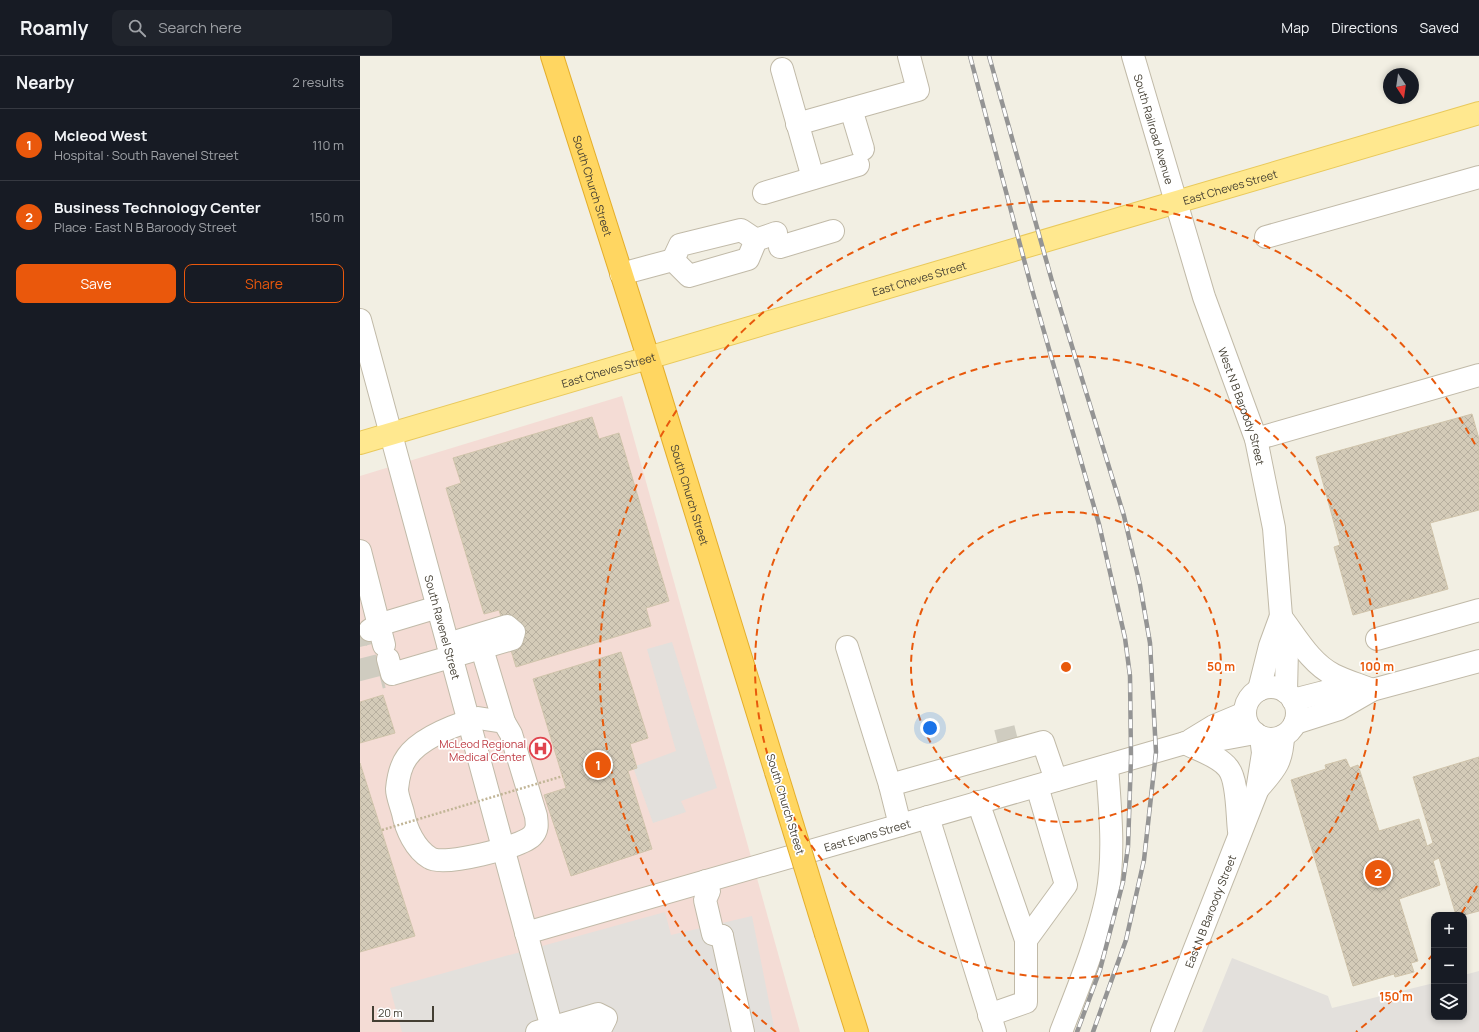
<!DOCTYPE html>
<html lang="en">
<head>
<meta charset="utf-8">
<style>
	body { margin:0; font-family:Manrope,sans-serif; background:#20242c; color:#f1f3f6 }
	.controls { position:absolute; right:12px; bottom:12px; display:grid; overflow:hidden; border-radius:8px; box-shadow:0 2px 6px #0003 }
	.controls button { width:36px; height:36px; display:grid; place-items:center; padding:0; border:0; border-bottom:1px solid #363941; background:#171b24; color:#f1f3f6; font:20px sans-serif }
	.compass { position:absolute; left:1023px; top:12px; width:36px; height:36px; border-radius:50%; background:#171b24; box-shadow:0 2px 6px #0003; rotate:167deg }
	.scale { position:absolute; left:12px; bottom:10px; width:62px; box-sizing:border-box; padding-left:4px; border:2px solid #443f33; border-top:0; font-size:11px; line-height:14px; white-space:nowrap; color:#443f33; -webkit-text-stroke:3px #fff; paint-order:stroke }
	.you { position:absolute; left:570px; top:672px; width:14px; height:14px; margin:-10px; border:3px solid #fff; border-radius:50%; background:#1a73e8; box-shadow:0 0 0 6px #1a73e833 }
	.badge { display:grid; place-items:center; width:26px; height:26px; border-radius:50%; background:#ea580c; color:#fff; font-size:13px; font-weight:700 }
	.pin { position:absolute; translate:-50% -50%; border:2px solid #fff; box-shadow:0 1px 4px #0006 }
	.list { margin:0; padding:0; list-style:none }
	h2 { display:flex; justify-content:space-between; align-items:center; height:52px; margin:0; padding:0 16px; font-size:17px }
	h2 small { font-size:13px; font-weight:400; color:#9ea1a6 }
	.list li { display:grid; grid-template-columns:26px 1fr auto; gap:12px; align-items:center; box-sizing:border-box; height:72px; padding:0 16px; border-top:1px solid #363941 }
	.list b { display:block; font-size:15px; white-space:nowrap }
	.list p { margin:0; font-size:13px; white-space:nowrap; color:#9ea1a6 }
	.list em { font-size:13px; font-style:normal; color:#9ea1a6 }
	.actions { display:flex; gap:8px; padding:12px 16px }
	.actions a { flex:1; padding:9px 0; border:1px solid #ea580c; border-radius:8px; text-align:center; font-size:14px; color:#ea580c }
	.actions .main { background:#ea580c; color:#fff }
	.icon { flex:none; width:22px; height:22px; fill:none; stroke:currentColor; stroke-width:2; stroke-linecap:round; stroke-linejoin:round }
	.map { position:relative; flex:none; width:1119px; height:976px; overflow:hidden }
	header { display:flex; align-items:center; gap:24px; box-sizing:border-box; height:56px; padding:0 20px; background:#171b24; border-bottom:1px solid #363941 }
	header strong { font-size:19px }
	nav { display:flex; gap:22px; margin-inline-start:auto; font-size:14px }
	.search { width:280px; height:36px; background:#20242c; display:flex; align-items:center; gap:10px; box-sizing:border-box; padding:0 14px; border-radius:8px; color:#9ea1a6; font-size:15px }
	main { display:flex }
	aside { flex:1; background:#171b24 }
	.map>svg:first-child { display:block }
	.medical { fill:#f4dcd5 }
	.parking { fill:#e3e0dc }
	.building { fill:url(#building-cross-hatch); stroke:#d0c4ab }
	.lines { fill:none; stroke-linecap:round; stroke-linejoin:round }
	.minor-tunnel { stroke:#cfccc0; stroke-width:22; stroke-dasharray:22 11; stroke-linecap:butt }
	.minor-casing { stroke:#c1baa8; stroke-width:24 }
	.major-casing { stroke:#e9c95b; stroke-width:24 }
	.highway-casing { stroke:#e4ae2b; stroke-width:24 }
	.minor { stroke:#fff; stroke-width:22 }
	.major { stroke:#ffe88f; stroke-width:22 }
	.highway { stroke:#ffd661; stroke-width:22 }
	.rail-casing { stroke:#949494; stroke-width:4.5 }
	.rail { stroke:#fff; stroke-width:3; stroke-dasharray:9; stroke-linecap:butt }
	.highway-bridge-casing { stroke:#e4ae2b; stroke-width:24; stroke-linecap:butt }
	.path-bridge { stroke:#c1b596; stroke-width:2.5; stroke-dasharray:2 2; stroke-linecap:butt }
	.highway-bridge { stroke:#ffd661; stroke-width:22 }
	.ring { fill:none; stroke:#e8590c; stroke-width:2; stroke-dasharray:7 5 }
	.labels { text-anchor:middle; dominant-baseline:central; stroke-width:3.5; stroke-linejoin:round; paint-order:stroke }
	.street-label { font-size:11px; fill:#443f33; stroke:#fff }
	.health-label { font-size:11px; fill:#be3a42; stroke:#fff; text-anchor:end }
	.centre { fill:#e8590c; stroke:#fff; stroke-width:2 }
	.ring-label { font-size:12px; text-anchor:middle; font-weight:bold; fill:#e8590c; stroke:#fff; stroke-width:3.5; stroke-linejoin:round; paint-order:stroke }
</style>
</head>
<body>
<header>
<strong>Roamly</strong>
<div class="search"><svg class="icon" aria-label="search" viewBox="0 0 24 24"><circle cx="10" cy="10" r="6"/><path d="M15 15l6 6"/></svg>Search here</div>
<nav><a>Map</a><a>Directions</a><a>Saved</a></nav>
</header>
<main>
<aside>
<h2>Nearby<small>2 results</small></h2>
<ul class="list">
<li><span class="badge">1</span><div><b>Mcleod West</b><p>Hospital · South Ravenel Street</p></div><em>110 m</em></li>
<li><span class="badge">2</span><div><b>Business Technology Center</b><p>Place · East N B Baroody Street</p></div><em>150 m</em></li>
</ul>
<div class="actions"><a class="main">Save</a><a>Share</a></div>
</aside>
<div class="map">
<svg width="1119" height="976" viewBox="0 0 1119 976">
	<defs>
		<pattern id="building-cross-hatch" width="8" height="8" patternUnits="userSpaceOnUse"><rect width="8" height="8" fill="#d4cbb8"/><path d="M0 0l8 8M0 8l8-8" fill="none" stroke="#b7af9f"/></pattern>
	</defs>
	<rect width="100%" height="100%" fill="#f2efe3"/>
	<!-- medical -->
	<path class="medical" d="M262 340 440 976H0V420Z"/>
	<!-- parking -->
	<g class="parking">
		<path d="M312 586 357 732 321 745 326 756 293 767 273 711 316 695 287 593Z"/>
		<path d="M305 856 311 879 392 860 415 976H42L30 932Z"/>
		<path d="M872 902 968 940 972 952 1074 927V961H1104V919L1119 915V976H842Z"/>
	</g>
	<!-- building -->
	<g class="building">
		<path d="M1112 358 1119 383V454L1070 467 1088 533 993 559 974 491 980 489 956 401Z"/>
		<path d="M232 361 239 383 259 377 309 545 286 552 291 570 156 611 139 554 124 558 86 432 101 427 93 402Z"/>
		<path d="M261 596 288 682 270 688 277 712 268 715 292 793 211 820 184 739 206 732 173 623Z"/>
		<path d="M23 639 35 677 0 687V646Z"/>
		<path d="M1119 701V855L1104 859H1096L1079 802 1073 805 1080 829 1039 843 1058 905 1051 907 1054 916 1035 921 1034 918 993 930 931 724 966 713 965 709 986 703 990 712 998 709 1019 775 1059 763 1067 790 1073 787 1053 721Z"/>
		<path d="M0 707 55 880 0 896Z"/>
	</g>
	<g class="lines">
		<!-- minor-tunnel -->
		<g class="minor-tunnel">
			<path d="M10 574 0 581 11 624 23 621"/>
			<path d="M637 685 657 680"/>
		</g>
		<defs>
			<g id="minor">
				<path id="s1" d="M773 0 844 241 896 383 914 472 921 560 927 592 926 636"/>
				<path d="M422 13 453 122"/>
				<path d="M491 53 503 93"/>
				<path d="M437 68 558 34 549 0"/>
				<path d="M404 137 498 109"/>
				<path d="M906 181 1119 121"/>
				<path d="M420 191 473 175"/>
				<path d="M313 204 329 220 388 203 396 184 416 177"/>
				<path d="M313 204 320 189 381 174 396 184"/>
				<path d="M261 218 313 204"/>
				<path id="s2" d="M0 264 193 976"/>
				<path d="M896 383 1119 319"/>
				<path d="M0 495 24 589"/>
				<path d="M924 565C938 584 952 608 974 619 986 625 1000 629 1012 634"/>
				<path d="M10 574 18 569 78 551"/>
				<path d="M1017 583 1119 554"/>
				<path d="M487 591 530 729 540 769"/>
				<path d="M122 593 144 666"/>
				<path d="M28 603 32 618 152 583 154 576 147 570 88 588"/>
				<circle cx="911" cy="657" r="26"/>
				<path d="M899 634 910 590 921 560"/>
				<path d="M933 644 972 634H1001"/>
				<path d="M118 662 144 666 151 678 176 760C177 768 178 774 172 780 161 791 83 811 70 802 55 793 46 773 43 757 41 749 37 740 37 733 38 723 41 709 47 701 61 681 95 669 118 662Z"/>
				<path d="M935 667 979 653 1012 634 1119 605"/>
				<path d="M831 684 854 670 885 657"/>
				<path d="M825 687C838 694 859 700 868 712 878 724 877 759 879 775"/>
				<path d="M530 729 683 686 696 724"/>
				<path d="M897 734C914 714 922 708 923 680"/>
				<path d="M618 746 666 884V946L629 959"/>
				<path d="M568 761 635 976"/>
				<path d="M346 825 349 835 345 844 353 878 362 880"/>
				<path id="s3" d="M166 877 825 687 857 684 895 677"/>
				<path d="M362 880 383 976"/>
				<path d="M666 884 706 829 677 730"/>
				<path d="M177 976 238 958 246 962 242 970 225 976"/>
				<path d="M701 976C718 932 737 887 747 840 755 798 750 752 747 710"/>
				<path id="s4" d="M802 976 897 735 903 697 901 681"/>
			</g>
			<g id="major">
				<path id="s5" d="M0 387C373 276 746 167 1119 57"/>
			</g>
			<g id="highway">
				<path id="s6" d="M192 0 288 301 416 716"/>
				<path d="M466 878 497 976"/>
			</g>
		</defs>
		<!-- minor casing -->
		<use href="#minor" class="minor-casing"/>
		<!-- major casing -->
		<use href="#major" class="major-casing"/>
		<!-- highway casing -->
		<use href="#highway" class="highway-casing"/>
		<!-- minor -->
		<use href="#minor" class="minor"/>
		<!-- major -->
		<use href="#major" class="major"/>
		<!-- highway -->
		<use href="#highway" class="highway"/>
		<defs>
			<g id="rail">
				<path d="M610 0 671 230 739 468 765 582 770 620 771 702 768 791 763 826 740 914 717 976"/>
				<path d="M629 0 692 225 764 460 780 529 790 587 796 696 784 804 766 884 733 976"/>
			</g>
		</defs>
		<!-- rail casing -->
		<use href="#rail" class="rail-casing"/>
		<!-- rail -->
		<use href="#rail" class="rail"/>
		<defs>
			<path id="highway-bridge" d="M416 716 466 878"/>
		</defs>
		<!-- highway-bridge casing -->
		<use href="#highway-bridge" class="highway-bridge-casing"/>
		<!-- path-bridge -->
		<path class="path-bridge" d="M22 774 203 720"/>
		<!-- highway-bridge -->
		<use href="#highway-bridge" class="highway-bridge"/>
	</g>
	<!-- distance rings -->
	<g class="ring">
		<circle cx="706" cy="611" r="155"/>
		<circle cx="706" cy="611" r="311"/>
		<path d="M1117 830A466 466 0 0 1 1101 858M1073 898A466 466 0 0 1 996 976M416 976A466 466 0 1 1 1117 392"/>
	</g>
	<!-- icons -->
	<defs>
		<symbol id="hospital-ring" viewBox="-11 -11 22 22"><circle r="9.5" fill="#fff" stroke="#e0444e" stroke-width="1.5"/><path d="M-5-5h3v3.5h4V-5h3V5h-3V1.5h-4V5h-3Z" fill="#e0444e"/></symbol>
	</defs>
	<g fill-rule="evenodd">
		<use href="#hospital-ring" x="168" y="680" width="25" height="25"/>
	</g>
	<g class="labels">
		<!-- street labels -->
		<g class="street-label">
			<text stroke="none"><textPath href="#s1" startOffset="76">South Railroad Avenue</textPath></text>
			<text stroke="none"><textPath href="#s6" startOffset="136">South Church Street</textPath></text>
			<text stroke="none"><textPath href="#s5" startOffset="907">East Cheves Street</textPath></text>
			<text stroke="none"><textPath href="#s5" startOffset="583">East Cheves Street</textPath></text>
			<text stroke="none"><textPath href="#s5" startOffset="259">East Cheves Street</textPath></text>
			<text stroke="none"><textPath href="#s1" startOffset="367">West N B Baroody Street</textPath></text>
			<text stroke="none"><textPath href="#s6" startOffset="460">South Church Street</textPath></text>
			<text stroke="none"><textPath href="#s2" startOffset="318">South Ravenel Street</textPath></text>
			<text transform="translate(426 748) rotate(73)">South Church Street</text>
			<text stroke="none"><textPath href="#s3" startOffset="355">East Evans Street</textPath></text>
			<text stroke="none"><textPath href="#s4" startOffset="130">East N B Baroody Street</textPath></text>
		</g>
		<!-- health labels -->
		<g class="health-label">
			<text x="166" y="687">McLeod Regional<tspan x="166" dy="13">Medical Center</tspan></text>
		</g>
	</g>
	<circle cx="706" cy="611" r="6" class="centre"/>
	<g class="ring-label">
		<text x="861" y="615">50 m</text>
		<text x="1017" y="615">100 m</text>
		<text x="1036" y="945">150 m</text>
	</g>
</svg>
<div class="controls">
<button>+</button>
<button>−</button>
<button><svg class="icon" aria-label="layers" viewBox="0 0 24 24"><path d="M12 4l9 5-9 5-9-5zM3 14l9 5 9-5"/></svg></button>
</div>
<svg class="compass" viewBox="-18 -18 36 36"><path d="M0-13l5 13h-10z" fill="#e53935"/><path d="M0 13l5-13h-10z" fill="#9ea1a6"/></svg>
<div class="scale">20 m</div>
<div class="you"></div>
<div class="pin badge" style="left:238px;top:709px">1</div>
<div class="pin badge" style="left:1018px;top:817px">2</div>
</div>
</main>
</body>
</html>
